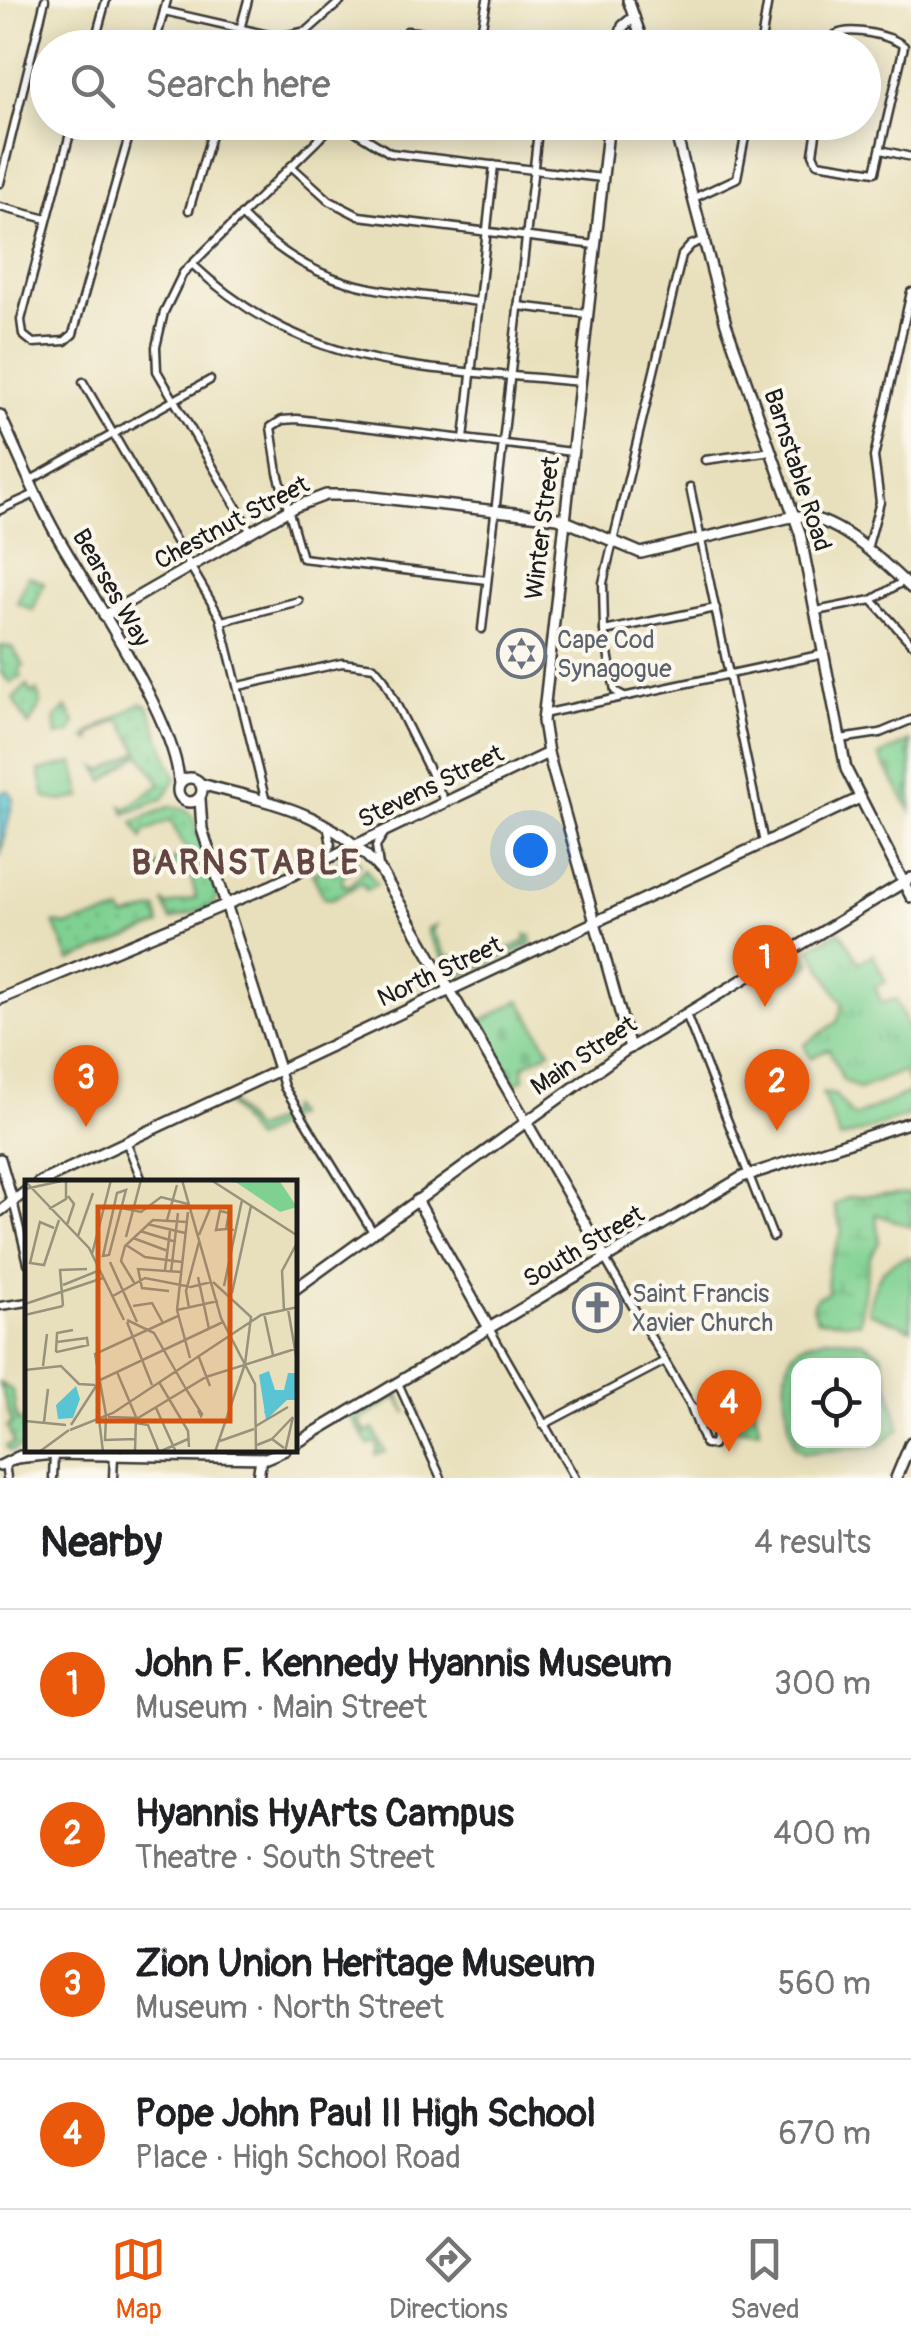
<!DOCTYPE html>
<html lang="en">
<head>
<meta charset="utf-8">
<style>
	body { margin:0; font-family:Pangolin,sans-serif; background:#f6f6f6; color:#202124 }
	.controls { position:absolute; right:30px; bottom:30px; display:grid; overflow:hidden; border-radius:20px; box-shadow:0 5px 25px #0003 }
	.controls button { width:90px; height:90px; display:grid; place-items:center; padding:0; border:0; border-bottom:2px solid #e0e0e0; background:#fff; color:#202124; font:50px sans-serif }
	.you { position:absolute; left:530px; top:850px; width:35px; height:35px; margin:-25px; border:8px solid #fff; border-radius:50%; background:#1a73e8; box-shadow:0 0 0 15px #1a73e833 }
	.badge { display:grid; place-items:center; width:65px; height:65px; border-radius:50%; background:#ea580c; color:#fff; font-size:32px; font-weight:700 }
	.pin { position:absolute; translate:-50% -82px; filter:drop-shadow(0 2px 5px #0008) }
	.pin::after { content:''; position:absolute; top:52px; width:35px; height:30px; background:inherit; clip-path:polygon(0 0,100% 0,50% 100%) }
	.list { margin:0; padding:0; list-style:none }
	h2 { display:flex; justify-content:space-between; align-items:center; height:130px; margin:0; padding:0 40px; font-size:42px }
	h2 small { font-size:32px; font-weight:400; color:#757577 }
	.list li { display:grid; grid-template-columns:65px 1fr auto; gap:30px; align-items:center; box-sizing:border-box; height:150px; padding:0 40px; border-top:2px solid #e0e0e0 }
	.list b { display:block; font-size:38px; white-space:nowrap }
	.list p { margin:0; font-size:32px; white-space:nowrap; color:#757577 }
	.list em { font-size:32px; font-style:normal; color:#757577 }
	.icon { flex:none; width:55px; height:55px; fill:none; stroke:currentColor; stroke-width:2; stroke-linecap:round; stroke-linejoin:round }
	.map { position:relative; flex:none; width:911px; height:1478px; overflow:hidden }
	.search { position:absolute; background:#fff; box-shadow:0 5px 25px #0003; left:30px; right:30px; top:30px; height:110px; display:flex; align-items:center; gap:25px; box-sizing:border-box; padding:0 35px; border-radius:55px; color:#757577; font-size:38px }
	.sheet { height:730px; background:#fff }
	nav { display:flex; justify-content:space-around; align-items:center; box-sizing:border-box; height:140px; border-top:2px solid #e0e0e0; background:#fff; font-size:28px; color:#757577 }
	nav a { display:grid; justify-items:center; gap:5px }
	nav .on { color:#ea580c }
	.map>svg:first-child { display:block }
	.grass { fill:url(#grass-dots); stroke:#4e7657; stroke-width:2.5 }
	.wetland { fill:url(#wetland-marsh); stroke:#4e7657; stroke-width:2.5 }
	.cemetery { fill:url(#cemetery-stones); stroke:#4e7657; stroke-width:2.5 }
	.park { fill:url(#park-tufts); stroke:#4e7657; stroke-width:2.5 }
	.pitch { fill:#7fd192; stroke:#4e7657; stroke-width:2.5; fill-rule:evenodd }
	.water { fill:url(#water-waves); stroke:#3a7078; stroke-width:2.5 }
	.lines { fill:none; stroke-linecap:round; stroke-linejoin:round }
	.minor-casing { stroke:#3b3934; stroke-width:11 }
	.tertiary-casing { stroke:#3b3934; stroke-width:14 }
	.secondary-casing { stroke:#3b3934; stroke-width:14 }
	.minor { stroke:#fff; stroke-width:6 }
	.tertiary { stroke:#fff; stroke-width:9 }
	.secondary { stroke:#fff; stroke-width:9 }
	.labels { text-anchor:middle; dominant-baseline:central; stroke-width:8; stroke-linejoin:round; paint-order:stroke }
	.street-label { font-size:25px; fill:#1c1c1c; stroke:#fbf7ec }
	.worship-label { font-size:25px; fill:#5b616d; stroke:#fbf7ec; text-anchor:start }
	.district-label { font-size:35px; font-weight:bold; letter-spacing:2.5px; fill:#634542; stroke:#fbf7ec }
	.inset-river { fill:none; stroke:#59c4d4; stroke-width:5 }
	.inset-road { fill:none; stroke:#96927c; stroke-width:2.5 }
	.view { fill:#d4530e; fill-opacity:0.15; stroke:#d4530e; stroke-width:5 }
	.inset-edge { fill:none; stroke:#1c1c1c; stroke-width:5 }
</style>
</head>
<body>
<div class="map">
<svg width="911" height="1478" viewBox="0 0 911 1478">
	<defs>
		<pattern id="grass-dots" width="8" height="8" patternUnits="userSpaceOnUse" patternTransform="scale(2.5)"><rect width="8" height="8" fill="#7fd192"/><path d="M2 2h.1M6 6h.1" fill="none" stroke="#6db37d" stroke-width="1.8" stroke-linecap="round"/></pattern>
		<pattern id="wetland-marsh" width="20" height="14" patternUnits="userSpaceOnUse" patternTransform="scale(2.5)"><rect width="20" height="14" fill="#7fd192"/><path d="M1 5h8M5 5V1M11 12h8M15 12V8" fill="none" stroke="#6db37d"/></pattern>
		<pattern id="cemetery-stones" width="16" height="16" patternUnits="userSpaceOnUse" patternTransform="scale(2.5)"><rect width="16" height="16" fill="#7fd192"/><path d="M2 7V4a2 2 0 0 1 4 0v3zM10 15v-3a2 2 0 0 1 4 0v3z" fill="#6db37d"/></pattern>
		<pattern id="park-tufts" width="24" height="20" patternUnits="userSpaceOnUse" patternTransform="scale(2.5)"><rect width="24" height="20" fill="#7fd192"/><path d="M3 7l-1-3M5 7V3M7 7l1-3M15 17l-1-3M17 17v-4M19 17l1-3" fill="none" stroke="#6db37d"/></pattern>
		<pattern id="water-waves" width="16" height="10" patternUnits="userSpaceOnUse" patternTransform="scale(2.5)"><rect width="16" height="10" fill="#59c4d4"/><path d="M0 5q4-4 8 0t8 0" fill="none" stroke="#4da8b5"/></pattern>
	</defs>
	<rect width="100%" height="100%" fill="#fbf7ec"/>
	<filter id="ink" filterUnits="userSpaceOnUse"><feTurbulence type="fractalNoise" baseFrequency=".01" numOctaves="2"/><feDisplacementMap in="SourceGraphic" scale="20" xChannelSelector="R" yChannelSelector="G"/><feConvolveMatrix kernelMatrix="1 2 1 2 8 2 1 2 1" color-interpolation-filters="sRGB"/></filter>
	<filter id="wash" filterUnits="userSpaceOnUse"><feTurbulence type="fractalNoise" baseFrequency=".0048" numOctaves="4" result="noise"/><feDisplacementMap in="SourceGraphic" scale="40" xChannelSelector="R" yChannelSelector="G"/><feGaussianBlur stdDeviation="2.25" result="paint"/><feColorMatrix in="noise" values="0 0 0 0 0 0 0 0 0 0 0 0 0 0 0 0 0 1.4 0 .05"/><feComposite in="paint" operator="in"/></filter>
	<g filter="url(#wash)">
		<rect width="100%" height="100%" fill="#e8e0bc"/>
		<!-- grass -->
		<g class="grass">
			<path d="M0 646 12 647 24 666 19 669 22 677 11 683 0 672Z"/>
			<path d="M27 685 31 693 37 690 41 703 29 726 13 699Z"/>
			<path d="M141 703 148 706 176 778 163 799 125 814 122 806 126 809 161 784 140 754 104 781 97 767 104 771 139 751 120 719 90 735 91 741 86 738 90 733Z"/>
			<path d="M171 806 185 809 193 817 218 896 210 907 171 920 163 901 166 906 196 898 188 863 158 869 156 875 153 863 159 866 188 853 170 820 144 832 142 838 133 822Z"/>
			<path d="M350 857 360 863 342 876 343 885H351L365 868 377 884 366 890 362 883 332 899 324 898 312 873Z"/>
			<path d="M157 909 160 925 70 961 54 923 68 925 122 912 124 918Z"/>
			<path d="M436 925 432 930 447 957 452 956 451 964 468 968 526 941 525 935 531 936 532 944 456 979 428 934V928Z"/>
			<path d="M235 1097 230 1102 253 1130 284 1117 289 1107 294 1115 254 1140 228 1104H222Z"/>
			<path d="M0 1383 13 1391 17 1421H27L23 1428 27 1444 11 1452 6 1446 14 1443 7 1426 12 1424Z"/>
			<path d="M394 1392 398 1393 407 1413 397 1397 359 1421 366 1433 374 1429 385 1452 376 1455 378 1446 375 1442 369 1445 351 1417Z"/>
			<path d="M736 1394 754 1407 760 1430 719 1428 702 1410 723 1395Z"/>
		</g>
		<!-- wetland -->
		<path class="wetland" d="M911 1193V1227L876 1214 879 1242 870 1257 859 1323 817 1320 812 1306 817 1297 828 1293 827 1270 842 1231 834 1205 848 1197Z"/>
		<!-- cemetery -->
		<g class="cemetery">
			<path d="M911 741V811L879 756Z"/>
			<path d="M520 1000 550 1051 523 1066 524 1079 515 1084 478 1023Z"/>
		</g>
		<!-- park -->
		<g class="park">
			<path d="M28 576 44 583 33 610 17 603Z"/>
			<path d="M66 707 75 722 71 733 57 736 55 718Z"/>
			<path d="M840 931 859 962 873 954 886 982 875 987 882 1003 896 999 911 1036V1087L903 1071 859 1089 843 1080 829 1049 810 1058 804 1045 837 1022 843 1004 810 948Z"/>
			<path d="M804 952 811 964 781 982 774 970Z"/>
			<path d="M911 1092V1115L840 1139 822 1093 835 1095 854 1117Z"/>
		</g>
		<!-- pitch -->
		<g class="pitch">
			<path d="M74 763 82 797 62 801 45 798 39 771Z"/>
			<path d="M911 1257V1329L868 1312C872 1287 881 1259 911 1257Z"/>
			<path d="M826 1338 862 1341 881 1354 900 1429 879 1446 804 1453 794 1445C788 1424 778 1367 796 1349 801 1343 818 1341 826 1338ZM798 1366H874V1440H798Z"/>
		</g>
		<!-- water -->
		<path class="water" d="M8 790 13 799 0 857V793Z"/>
	</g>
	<g filter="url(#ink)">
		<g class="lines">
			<defs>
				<g id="minor">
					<path d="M164 11 278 37 307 31 342 0"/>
					<path d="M407 31 479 39"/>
					<path d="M93 48 106 0"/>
					<path d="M154 48 167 0"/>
					<path d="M235 48 248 0"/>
					<path d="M478 48 487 0"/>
					<path d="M547 48 548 41"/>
					<path d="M760 48 768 0"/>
					<path d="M73 122 21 320 23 335 33 343 65 341 73 334 133 122"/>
					<path d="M340 122 390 153 602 178"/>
					<path d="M818 122 813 154 817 163 875 172 904 46C890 35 850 26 835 35L833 48"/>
					<path d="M881 150 911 157"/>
					<path d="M291 166 330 201 359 216 595 245"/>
					<path d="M0 183 45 0"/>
					<path d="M696 197 737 178 748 122"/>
					<path d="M0 207 47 219"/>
					<path d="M189 210 215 122"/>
					<path d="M241 215C319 294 377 289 479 302"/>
					<path d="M192 264C311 376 427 366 580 382"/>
					<path d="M518 306 587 314"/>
					<path d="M83 382 220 617 265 798"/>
					<path d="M464 439 494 165"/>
					<path d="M705 460 772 451"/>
					<path d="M29 481 210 380"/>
					<path d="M690 487 764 843"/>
					<path d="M0 510 35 494"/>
					<path d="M251 532 157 371 156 347 164 312 183 273 336 122"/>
					<path d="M867 549 880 502 874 457 911 292"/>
					<path d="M487 580 302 558 278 473 271 427 282 420 297 419 572 452"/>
					<path d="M872 600 904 581"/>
					<path d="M816 611 872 600 911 643"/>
					<path d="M222 621 299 601"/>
					<path d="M482 629 539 122"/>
					<path d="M604 631 716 608"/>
					<path d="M239 686 342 663 374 667 384 679 445 802"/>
					<path d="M624 696 615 691 604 631 603 583 682 255 691 245 706 239"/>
					<path d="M543 714 824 654"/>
					<path d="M840 739 880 733 911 720"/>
					<path d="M324 858 331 845 328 829"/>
					<path d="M379 866 376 846 385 832"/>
					<path d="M686 1014 773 1237"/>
					<path d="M279 1069 284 1087 373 1232"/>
					<path d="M126 1141 143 1183"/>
					<path d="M13 1201 28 1263"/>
					<path d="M605 1259 690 1404 717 1433 713 1445 705 1444 690 1404"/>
					<path d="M0 1306 28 1302"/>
					<path d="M489 1328 575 1478"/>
					<path d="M398 1383 441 1478"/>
					<path d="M543 1425 665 1361"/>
					<path d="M5 1464 7 1478"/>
					<path d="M53 1478 54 1454"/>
					<path d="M113 1478 114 1455"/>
				</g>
				<g id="tertiary">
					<path d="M617 48 623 26 634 17"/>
					<path d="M609 122 543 721 548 753 630 1048"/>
					<path d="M104 616 294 507 326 495H355L558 518 641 553 795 516"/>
					<path d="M200 799 202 829 279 1069"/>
					<path d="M0 999 270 886 548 753"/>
					<path d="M0 1159 12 1200"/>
					<path d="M38 1183 860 798"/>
					<path d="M417 1200 489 1328"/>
					<path d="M0 1211 28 1190"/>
					<path d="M258 1478 261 1458"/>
					<path d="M896 1478 911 1442"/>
				</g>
				<g id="secondary">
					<path d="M628 0 645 48"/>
					<path d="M673 122 726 324 800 533 846 769 911 897"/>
					<path d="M0 415C18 454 34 494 55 532 87 589 179 724 179 784"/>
					<path d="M795 516C837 515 883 562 911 588"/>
					<circle cx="190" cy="790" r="12"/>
					<path d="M201 784C274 804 328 810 381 871L605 1258"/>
					<path d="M295 1289 623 1052 911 878"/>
					<path d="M295 1444 742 1177 911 1122"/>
					<path d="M16 1458 54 1454 266 1458 285 1450"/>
					<path d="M0 1466 20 1456"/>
				</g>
			</defs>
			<!-- minor casing -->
			<use href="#minor" class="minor-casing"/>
			<!-- tertiary casing -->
			<use href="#tertiary" class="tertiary-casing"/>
			<!-- secondary casing -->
			<use href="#secondary" class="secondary-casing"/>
			<!-- minor -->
			<use href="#minor" class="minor"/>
			<!-- tertiary -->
			<use href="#tertiary" class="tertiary"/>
			<!-- secondary -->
			<use href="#secondary" class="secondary"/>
		</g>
	</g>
	<!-- icons -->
	<defs>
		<symbol id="synagogue-ring" viewBox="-11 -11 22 22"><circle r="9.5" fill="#fbf7ec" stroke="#6b7280" stroke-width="1.5"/><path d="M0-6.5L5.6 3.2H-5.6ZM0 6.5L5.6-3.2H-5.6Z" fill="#6b7280"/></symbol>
		<symbol id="church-ring" viewBox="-11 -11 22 22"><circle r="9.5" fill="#fbf7ec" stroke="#6b7280" stroke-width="1.5"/><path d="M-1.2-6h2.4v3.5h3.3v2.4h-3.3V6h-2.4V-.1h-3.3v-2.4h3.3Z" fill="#6b7280"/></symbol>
	</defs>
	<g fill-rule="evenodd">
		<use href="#synagogue-ring" x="494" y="626" width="55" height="55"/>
		<use href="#church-ring" x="570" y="1280" width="55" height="55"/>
	</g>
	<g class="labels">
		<!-- street labels -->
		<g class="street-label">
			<text transform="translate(797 470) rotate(72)">Barnstable Road</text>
			<text transform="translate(232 523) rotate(-28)">Chestnut Street</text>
			<text transform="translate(543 528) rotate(-83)">Winter Street</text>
			<text transform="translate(111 588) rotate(60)">Bearses Way</text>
			<text transform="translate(431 787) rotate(-26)">Stevens Street</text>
			<text transform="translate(440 972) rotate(-25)">North Street</text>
			<text transform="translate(584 1056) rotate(-34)">Main Street</text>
			<text transform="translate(584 1247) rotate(-31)">South Street</text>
		</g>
		<!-- worship labels -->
		<g class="worship-label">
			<text x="557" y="640">Cape Cod<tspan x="557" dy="29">Synagogue</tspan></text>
			<text x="632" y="1294">Saint Francis<tspan x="632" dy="29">Xavier Church</tspan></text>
		</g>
		<!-- district labels -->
		<g class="district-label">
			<text x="246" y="863">BARNSTABLE</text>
		</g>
	</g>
	<!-- overview -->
	<g transform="translate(25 1180)">
		<rect width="272" height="272" fill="#e8e0bc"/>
		<path d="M193 0H254L272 27 255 32 212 3Z" fill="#7fd192"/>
		<path d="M244 191 250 210H259L263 193H270L272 220H262L241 240 234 195ZM51 206 55 219 48 238 33 239 31 225Z" fill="#59c4d4"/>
		<path class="inset-river" d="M241 234 250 219 273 213"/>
		<path class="inset-road" d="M157 0 196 138 230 204 231 272M186 0 273 56M0 1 64 68 99 140M0 9 41 0M101 10 84 75 78 76 92 13ZM97 28 116 32 136 17 163 24M24 29 41 19V0M163 32 152 130 165 178M142 40 152 5M122 44 160 53M42 45 49 24 43 16M29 48 15 42 5 83 19 85 34 40M201 49 191 50 195 31 204 33 201 49 209 50M115 51 151 62M174 55 186 26M53 56 68 13M101 57 116 0M108 58 143 71M101 65 120 77 157 82M67 74 86 0M85 82 112 142M140 90 145 51M146 92 153 33M173 97 184 149M188 102 226 137 220 184M110 104 96 81 100 66 128 40 162 42M38 105 75 90M199 106 217 20M144 111 117 108 113 89 156 92M207 113 226 26M88 116 120 98 166 107 186 102M0 124 78 98M38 126 35 90 62 89M108 126 127 123 138 143M164 128 161 111 174 62M263 129 273 187M152 130 193 121M259 130 257 91 273 61M239 133 248 175M0 135 38 126M102 140 129 153 161 209M102 142 127 205M32 162 62 158 63 165 32 172 31 171 32 154V153L48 150M173 175 185 206M18 186 22 154M0 190 36 186 54 204 70 205M92 192 111 237 110 272M134 202 163 251 164 267M161 209 177 234 176 236 173 230M131 228 151 272M81 235 70 174 153 136M81 237 80 260 110 259M83 237 113 238 181 197 273 168M74 239 78 272M0 241 41 245M19 242 23 209M111 243 123 245 134 272M46 245 75 200 198 142M231 246 263 227M45 250 88 233 236 135 273 127M247 259 268 237M195 261 229 249M232 265 247 259 259 268M14 272 44 250M134 272 163 259M190 272 220 184M260 272 268 237"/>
		<path class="view" d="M73 27H205V241H73Z"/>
		<rect width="272" height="272" class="inset-edge"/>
	</g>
</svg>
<div class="controls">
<button><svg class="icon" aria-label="locate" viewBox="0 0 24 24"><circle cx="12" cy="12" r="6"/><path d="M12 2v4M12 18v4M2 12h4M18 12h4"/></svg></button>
</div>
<div class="you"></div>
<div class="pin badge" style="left:765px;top:1007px">1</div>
<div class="pin badge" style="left:777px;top:1131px">2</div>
<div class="pin badge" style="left:86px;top:1127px">3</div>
<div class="pin badge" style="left:729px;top:1452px">4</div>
<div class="search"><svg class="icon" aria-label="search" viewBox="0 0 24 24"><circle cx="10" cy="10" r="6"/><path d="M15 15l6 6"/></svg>Search here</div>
</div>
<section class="sheet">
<h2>Nearby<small>4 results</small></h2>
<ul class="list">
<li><span class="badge">1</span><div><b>John F. Kennedy Hyannis Museum</b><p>Museum · Main Street</p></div><em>300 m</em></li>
<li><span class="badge">2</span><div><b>Hyannis HyArts Campus</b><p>Theatre · South Street</p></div><em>400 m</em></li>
<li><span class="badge">3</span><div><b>Zion Union Heritage Museum</b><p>Museum · North Street</p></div><em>560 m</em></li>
<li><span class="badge">4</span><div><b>Pope John Paul II High School</b><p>Place · High School Road</p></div><em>670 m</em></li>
</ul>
</section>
<nav>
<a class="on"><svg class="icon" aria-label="map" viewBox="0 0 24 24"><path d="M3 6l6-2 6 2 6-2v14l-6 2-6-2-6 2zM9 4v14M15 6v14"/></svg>Map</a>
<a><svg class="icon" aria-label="directions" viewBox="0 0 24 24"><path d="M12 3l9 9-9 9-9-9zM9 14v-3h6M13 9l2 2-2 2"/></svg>Directions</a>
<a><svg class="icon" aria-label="saved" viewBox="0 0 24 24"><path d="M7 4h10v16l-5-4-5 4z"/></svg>Saved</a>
</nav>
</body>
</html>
